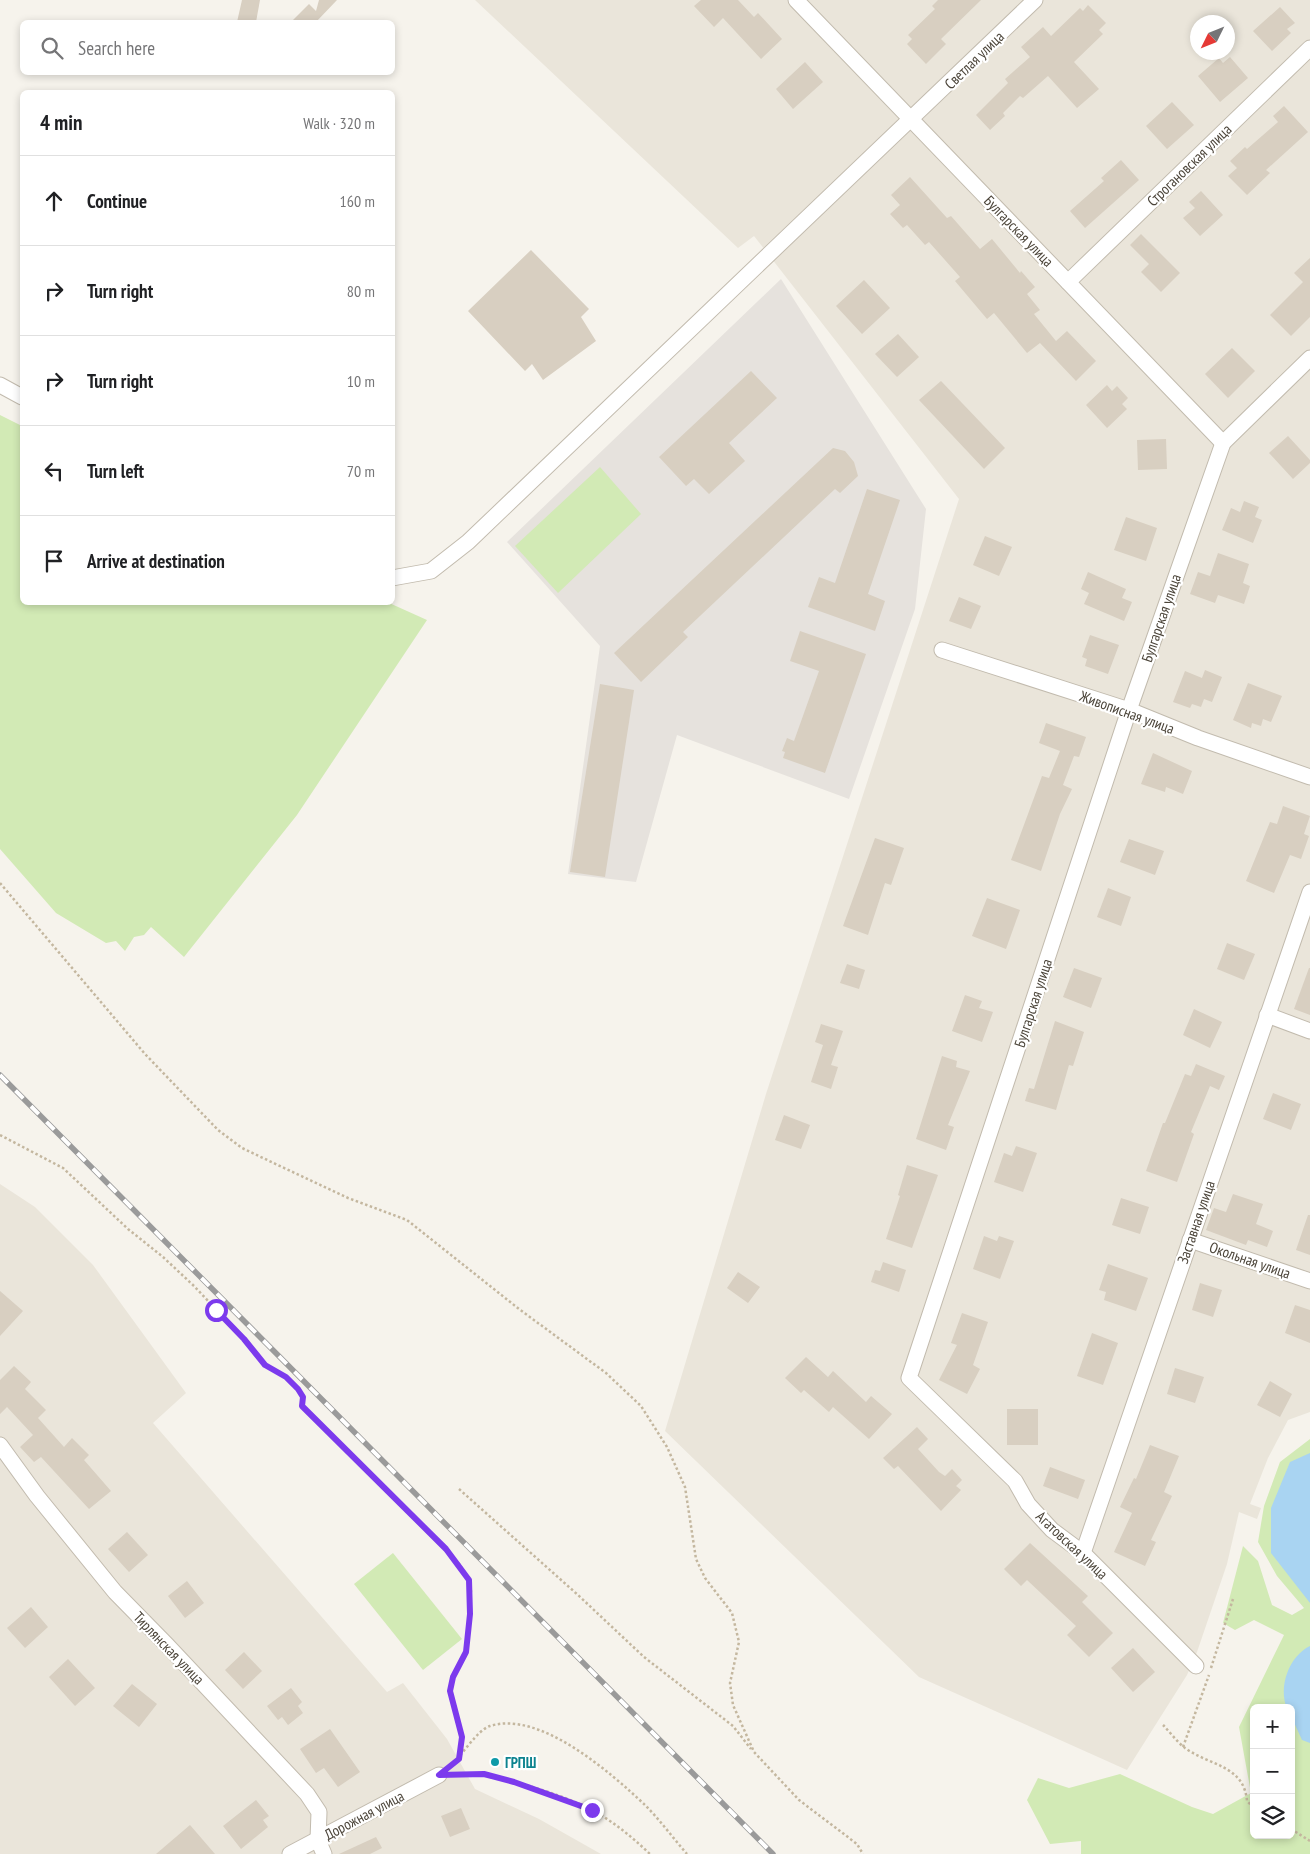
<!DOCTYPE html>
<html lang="en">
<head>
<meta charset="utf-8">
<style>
	body { margin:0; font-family:"PT Sans Narrow",sans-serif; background:#f2f2f2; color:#202124 }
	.controls { position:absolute; right:15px; bottom:15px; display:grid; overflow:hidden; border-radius:8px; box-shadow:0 2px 8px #0003 }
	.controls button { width:45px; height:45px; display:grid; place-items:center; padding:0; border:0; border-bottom:1px solid #e0e0e0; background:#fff; color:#202124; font:25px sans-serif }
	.compass { position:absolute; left:1190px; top:15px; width:45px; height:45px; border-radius:50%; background:#fff; box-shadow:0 2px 8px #0003; rotate:227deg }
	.stop { position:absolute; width:15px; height:15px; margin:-11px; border:4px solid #7c3aed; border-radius:50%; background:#fff }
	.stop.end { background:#7c3aed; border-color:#fff; box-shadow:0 1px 5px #0008 }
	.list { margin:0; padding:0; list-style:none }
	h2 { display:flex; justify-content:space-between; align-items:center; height:65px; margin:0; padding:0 20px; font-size:21px }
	h2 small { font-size:16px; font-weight:400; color:#757577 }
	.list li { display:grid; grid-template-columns:32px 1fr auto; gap:15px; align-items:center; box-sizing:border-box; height:90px; padding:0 20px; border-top:1px solid #e0e0e0 }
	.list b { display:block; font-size:19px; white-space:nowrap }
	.list em { font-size:16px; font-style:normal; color:#757577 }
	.icon { flex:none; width:28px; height:28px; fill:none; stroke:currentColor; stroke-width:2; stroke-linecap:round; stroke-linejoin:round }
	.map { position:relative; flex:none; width:1310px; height:1854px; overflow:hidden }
	.search { position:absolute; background:#fff; box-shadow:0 2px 8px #0003; left:20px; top:20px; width:375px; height:55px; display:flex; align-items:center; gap:12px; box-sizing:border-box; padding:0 18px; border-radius:8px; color:#757577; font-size:19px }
	.panel { position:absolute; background:#fff; box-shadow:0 2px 8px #0003; left:20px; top:90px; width:375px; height:515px; border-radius:8px }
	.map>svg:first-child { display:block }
	.residential { fill:#eae5da; fill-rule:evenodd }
	.industrial { fill:#e6e2dd }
	.green { fill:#d2eab5; fill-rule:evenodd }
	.water { fill:#a9d4f2 }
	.building { fill:#d8cfc1 }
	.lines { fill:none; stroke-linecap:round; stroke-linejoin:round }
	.minor-casing { stroke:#c2bbae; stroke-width:17 }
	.path { stroke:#c4b79f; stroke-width:2.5; stroke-dasharray:2.5 2.5; stroke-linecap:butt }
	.minor { stroke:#fff; stroke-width:15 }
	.rail-casing { stroke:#9a9a9a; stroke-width:5.5 }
	.rail { stroke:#fff; stroke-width:4; stroke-dasharray:11; stroke-linecap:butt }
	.route { stroke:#7c3aed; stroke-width:6 }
	.culture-dot { fill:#0f9aa8; stroke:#fff; stroke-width:2 }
	.labels { text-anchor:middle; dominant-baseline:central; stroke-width:4.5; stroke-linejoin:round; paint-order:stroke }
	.street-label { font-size:15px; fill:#4b4439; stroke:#fff }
	.culture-label { font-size:15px; font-weight:bold; fill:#0d838f; stroke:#fff; text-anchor:start }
</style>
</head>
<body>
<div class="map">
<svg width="1310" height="1854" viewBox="0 0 1310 1854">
	<rect width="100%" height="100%" fill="#f6f3ec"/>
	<!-- residential -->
	<g class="residential">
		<path d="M475 0H1310V1412L1288 1420 1268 1458 1250 1504 1261 1508 1257 1519 1239 1512 1227 1564 1197 1652 1187 1675 1127 1770 919 1677 665 1431 766 1094 959 499 754 236 738 248ZM1198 22H1228V52H1198Z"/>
		<path d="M0 1184 35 1207 93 1265 186 1393 153 1423 387 1692 403 1683 447 1739 475 1789 539 1819 601 1854H0Z"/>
	</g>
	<!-- industrial -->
	<path class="industrial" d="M781 279 926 509 915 609 849 799 677 735 636 882 568 874 600 646 507 542Z"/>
	<!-- green -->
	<g class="green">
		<path d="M0 415 22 426V602H387L427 620 297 815 184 957 151 927 144 935 134 937 125 951 116 941 106 943 56 913 0 849Z"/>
		<path d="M600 467 641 514 558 593 515 546Z"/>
		<path d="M1310 1439V1854H1081V1841L1050 1844 1027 1800 1038 1778 1069 1788 1120 1774 1192 1807 1213 1814 1251 1793 1239 1727 1284 1635 1254 1620 1235 1630 1223 1623 1243 1546 1258 1561 1272 1605 1292 1615 1304 1608 1277 1576 1258 1542 1264 1506 1280 1462ZM1254 1708H1291V1835H1254Z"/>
		<path d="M393 1553 462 1639 423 1670 354 1584Z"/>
	</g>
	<!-- water -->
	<g class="water">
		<path d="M1310 1453V1603L1271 1553V1508L1290 1462Z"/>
		<path d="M1310 1646V1743L1302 1740 1291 1716V1708H1287C1278 1687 1289 1656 1310 1646Z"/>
	</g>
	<!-- building -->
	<g class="building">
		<path d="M242 0H260L256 22H237Z"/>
		<path d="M319 0H337L316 22H291L309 4 316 11Z"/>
		<path d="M701 0H738L754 17 758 13 782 39 761 59 723 18 714 27 694 6Z"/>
		<path d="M938 0H981L941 39 946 44 926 64 907 44 912 39 908 35 935 9 932 6Z"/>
		<path d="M1088 5 1106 23 1099 30 1103 34 1074 62 1099 89 1077 108 1048 76 1023 98 1020 96 1003 113 1005 116 990 130 976 115 1008 83 1005 79 1030 57 1021 47 1043 27 1051 36 1080 8 1083 11Z"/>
		<path d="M1280 7 1295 23 1287 29 1291 33 1272 51 1253 31Z"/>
		<path d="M1230 57 1248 78 1220 102 1198 76 1219 58 1223 63Z"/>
		<path d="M805 62 823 82 793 109 776 89Z"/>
		<path d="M1172 102 1194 125 1167 149 1146 126Z"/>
		<path d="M1284 106 1308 132 1266 170 1270 173 1247 195 1228 176 1237 168 1230 161 1245 147 1247 149 1278 122 1273 116Z"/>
		<path d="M1121 160 1139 180 1085 228 1070 211 1104 181 1101 178Z"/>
		<path d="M910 177 947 218 951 216 980 249 992 239 1020 273 1021 271 1035 287 1027 294 1040 310 1034 314 1056 341 1067 331 1096 361 1076 381 1040 343 1027 353 994 313 987 319 955 281 960 277 929 242 925 245 907 225 903 228 890 214 900 205 891 195Z"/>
		<path d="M1201 191 1223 215 1200 236 1183 218 1195 208 1189 202Z"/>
		<path d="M1141 234 1180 273 1161 292 1141 272 1149 264 1130 245Z"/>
		<path d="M531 250 589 309 581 317 596 341 543 380 532 364 525 371 468 311Z"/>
		<path d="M1310 258V317L1291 336 1270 315 1303 282 1294 273Z"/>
		<path d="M864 280 890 308 862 334 836 306Z"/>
		<path d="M898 334 919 357 897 377 875 354Z"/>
		<path d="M1232 348 1255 371 1228 398 1205 374Z"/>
		<path d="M751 371 777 398 729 443 745 461 709 494 694 479 686 486 659 457Z"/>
		<path d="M941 381 1005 448 984 469 919 400Z"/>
		<path d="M1107 385 1112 391 1117 386 1128 398 1122 404 1127 409 1107 428 1086 405Z"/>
		<path d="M1288 436 1310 460V463L1293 479 1269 453Z"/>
		<path d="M1166 439 1167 469 1138 470 1137 440Z"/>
		<path d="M833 448 845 451 854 462 858 476 840 493 835 489 683 632 688 637 641 682 614 653Z"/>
		<path d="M867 489 900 500 868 594 885 601 875 631 808 607 819 577 835 583Z"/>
		<path d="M1244 501 1259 507 1255 517 1262 520 1253 543 1222 530 1231 508 1240 512Z"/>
		<path d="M1126 517 1157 528 1146 561 1114 550Z"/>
		<path d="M985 536 1012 547 999 576 973 565Z"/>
		<path d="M1218 553 1249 564 1243 583 1250 586 1244 604 1218 595 1215 603 1190 594 1198 572 1210 576Z"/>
		<path d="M1088 572 1126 589 1122 598 1132 602 1124 621 1084 604 1089 593 1081 589Z"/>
		<path d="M959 597 981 606 971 629 949 621Z"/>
		<path d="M800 631 866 654 825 773 783 758 785 752 782 751 787 738 794 741 819 671 790 661Z"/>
		<path d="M1090 635 1119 645 1108 674 1085 666 1087 659 1082 657Z"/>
		<path d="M1205 670 1222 677 1212 702 1204 699 1201 707 1192 704 1190 708 1173 702 1185 671 1202 678Z"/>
		<path d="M1248 683 1282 696 1271 722 1263 719 1261 726 1252 723 1251 728 1233 720Z"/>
		<path d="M600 684 634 690 605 877 570 872Z"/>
		<path d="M1046 723 1086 737 1079 757 1074 756 1063 785 1072 789 1060 814 1041 871 1011 860 1042 776 1049 778 1060 751 1039 743Z"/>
		<path d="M1153 753 1192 771 1183 794 1166 787 1165 792 1141 784Z"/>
		<path d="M1283 806 1310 816 1304 834 1309 836 1301 859 1290 855 1274 893 1246 881 1270 822 1277 824Z"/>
		<path d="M875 838 904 848 891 885 885 883 868 935 843 926Z"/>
		<path d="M1129 839 1164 851 1155 875 1120 862Z"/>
		<path d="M1108 888 1131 897 1121 926 1097 917Z"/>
		<path d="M987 898 1020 910 1006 949 972 936Z"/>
		<path d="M1227 943 1255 954 1244 980 1217 969Z"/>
		<path d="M847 964 865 970 859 989 840 983Z"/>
		<path d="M1074 968 1102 978 1091 1008 1063 997Z"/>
		<path d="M1309 968H1310V1015L1294 1009Z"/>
		<path d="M965 995 982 1001 979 1008 993 1012 982 1042 952 1031Z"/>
		<path d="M1194 1009 1222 1022 1210 1048 1183 1035Z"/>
		<path d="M1055 1021 1084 1032 1073 1066 1069 1065 1056 1110 1025 1101 1029 1088 1034 1089Z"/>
		<path d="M821 1024 843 1031 831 1065 838 1067 831 1089 811 1082 823 1045 815 1042Z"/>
		<path d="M942 1056 957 1061 956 1067 970 1071 948 1125 954 1127 946 1150 916 1139Z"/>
		<path d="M1196 1064 1225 1076 1219 1090 1210 1086 1191 1132 1194 1134 1177 1182 1146 1171 1163 1123H1165L1185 1074 1191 1076Z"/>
		<path d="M1273 1093 1301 1104 1291 1130 1263 1119Z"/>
		<path d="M784 1115 810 1125 801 1149 775 1140Z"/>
		<path d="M1016 1146 1037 1153 1023 1192 994 1182 1004 1153 1012 1156Z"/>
		<path d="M907 1165 938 1175 912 1248 886 1239 900 1196 898 1195Z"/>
		<path d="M1233 1194 1263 1204 1256 1224 1273 1231 1267 1247 1248 1240 1246 1245 1206 1230 1214 1208 1226 1212Z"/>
		<path d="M1121 1198 1149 1207 1140 1234 1112 1225Z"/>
		<path d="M1308 1215H1310V1255L1296 1250Z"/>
		<path d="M984 1236 997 1241 999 1236 1014 1241 1000 1279 973 1269Z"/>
		<path d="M883 1262 906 1270 899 1292 871 1282 875 1270 880 1271Z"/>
		<path d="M1108 1264 1148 1278 1136 1311 1104 1300 1106 1292 1099 1290Z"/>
		<path d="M738 1272 760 1287 748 1303 727 1288Z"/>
		<path d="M1200 1283 1222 1290 1213 1317 1192 1310Z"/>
		<path d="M0 1291 23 1311 0 1336Z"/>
		<path d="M1295 1305 1310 1310V1343L1285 1333Z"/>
		<path d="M962 1313 988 1322 973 1365 980 1369 967 1394 939 1380 957 1345 951 1343Z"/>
		<path d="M1092 1333 1118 1343 1103 1385 1077 1376Z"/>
		<path d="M806 1357 828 1377 833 1371 866 1402 871 1396 892 1414 869 1439 833 1407 829 1412 804 1390 801 1393 785 1378Z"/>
		<path d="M14 1366 31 1382 25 1389 46 1410 38 1418 64 1447 72 1438 89 1455 84 1460 111 1491 89 1509 41 1457 34 1462 20 1447 33 1435 7 1407 0 1414V1380Z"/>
		<path d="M1175 1368 1204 1377 1195 1403 1167 1394Z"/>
		<path d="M1270 1381 1292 1394 1280 1417 1257 1405Z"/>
		<rect x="1007" y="1409" width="31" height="36"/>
		<path d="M917 1427 928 1439 918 1449 939 1472 945 1476 952 1469 962 1480 956 1486 961 1490 941 1511 898 1466 894 1469 883 1458Z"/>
		<path d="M1150 1445 1179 1456 1164 1492 1172 1496 1151 1540 1156 1542 1145 1566 1114 1552 1132 1513 1120 1507 1134 1478 1136 1479Z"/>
		<path d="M1050 1467 1085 1480 1078 1499 1043 1486Z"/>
		<path d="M127 1532 148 1555 129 1572 108 1549Z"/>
		<path d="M1030 1543 1088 1596 1082 1602 1113 1633 1089 1657 1067 1635 1076 1626 1027 1580 1021 1586 1004 1569Z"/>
		<path d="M187 1581 204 1603 185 1618 168 1596Z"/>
		<path d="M31 1607 48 1627 25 1648 7 1628Z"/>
		<path d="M1133 1648 1155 1672 1133 1692 1111 1668Z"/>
		<path d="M244 1652 262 1671 243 1689 225 1670Z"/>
		<path d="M68 1659 95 1688 75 1706 49 1677Z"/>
		<path d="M132 1684 157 1704 139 1727 113 1706Z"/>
		<path d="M291 1688 302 1702 298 1706 303 1713 288 1725 282 1717 278 1720 267 1706Z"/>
		<path d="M330 1729 360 1772 338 1787 324 1768 316 1773 300 1749Z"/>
		<path d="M256 1800 269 1816 263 1820 268 1827 241 1849 223 1826Z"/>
		<path d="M461 1808 470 1829 450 1837 441 1816Z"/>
		<path d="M190 1825 215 1854H156Z"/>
		<path d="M376 1837 382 1848 370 1854H339Z"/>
	</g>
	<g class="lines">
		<defs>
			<g id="minor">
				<path d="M796 0 1223 443"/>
				<path d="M1068 282 1310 48"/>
				<path d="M0 385 22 397"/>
				<path d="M392 578 431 571 468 542 1035 0"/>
				<path d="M942 650 1129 710 1198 738 1310 777"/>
				<path d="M1267 1015 1310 1031"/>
				<path d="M1190 1240 1310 1281"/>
				<path d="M0 1445 37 1496 115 1592 167 1645 307 1794 319 1812 318 1840 324 1854"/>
				<path d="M1083 1553 1310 892"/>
				<path d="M1196 1666 1083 1553 1052 1530 1028 1504 1015 1481 909 1378 1129 710 1223 443 1310 358"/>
				<path d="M290 1854 439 1775"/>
			</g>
		</defs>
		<!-- minor casing -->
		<use href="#minor" class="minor-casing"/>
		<!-- path -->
		<g class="path">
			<path d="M0 883 145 1054 218 1130 242 1148 282 1167 348 1198 407 1220 519 1309 606 1373 641 1406 667 1447 685 1487 696 1559 705 1578 732 1613 739 1642 730 1683 733 1705 754 1752 799 1800 857 1844 863 1854"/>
			<path d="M0 1135 63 1168 128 1229 163 1257 194 1286 244 1339 265 1365 286 1377 298 1389 303 1397 302 1406 460 1565 469 1580 471 1591 466 1652 453 1677 450 1691 462 1737 459 1759"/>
			<path d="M459 1489 578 1595 644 1657 733 1726 751 1749"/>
			<path d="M1211 1668 1233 1599"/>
			<path d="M1163 1725C1170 1732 1177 1742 1185 1748 1210 1766 1244 1765 1247 1801L1254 1808"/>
			<path d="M1183 1747 1209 1675"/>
			<path d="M450 1766C461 1757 477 1730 490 1726 540 1710 611 1773 645 1805 660 1820 673 1838 687 1854"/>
			<path d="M453 1774C489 1771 560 1793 592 1810 614 1822 632 1837 650 1854"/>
			<path d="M1291 1829 1310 1841"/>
		</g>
		<!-- minor -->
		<use href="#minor" class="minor"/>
		<defs>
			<path id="rail" d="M0 1075 773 1854"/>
		</defs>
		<!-- rail casing -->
		<use href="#rail" class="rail-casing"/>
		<!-- rail -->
		<use href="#rail" class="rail"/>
	</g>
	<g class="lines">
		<!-- route -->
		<path class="route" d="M216 1310 244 1339 265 1365 286 1377 298 1389 303 1397 302 1406 446 1549 469 1580 470 1614 466 1652 453 1677 450 1691 462 1737 459 1759 439 1775 484 1774 514 1782 592 1810"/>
	</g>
	<!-- markers -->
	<circle class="culture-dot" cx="495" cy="1762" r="5"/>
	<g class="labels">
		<!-- street labels -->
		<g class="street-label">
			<text transform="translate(974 60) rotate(-44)">Светлая улица</text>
			<text transform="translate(1189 165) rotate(-44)">Строгановская улица</text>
			<text transform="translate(1019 231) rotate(46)">Булгарская улица</text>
			<text transform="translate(1161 618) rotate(-71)">Булгарская улица</text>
			<text transform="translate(1127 712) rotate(20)">Живописная улица</text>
			<text transform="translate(1033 1003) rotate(-72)">Булгарская улица</text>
			<text transform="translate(1196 1222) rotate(-71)">Заставная улица</text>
			<text transform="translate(1250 1260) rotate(19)">Окольная улица</text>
			<text transform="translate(1072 1545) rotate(43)">Агатовская улица</text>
			<text transform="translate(169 1648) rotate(46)">Тирлянская улица</text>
			<text transform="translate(364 1815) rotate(-28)">Дорожная улица</text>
		</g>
		<!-- culture labels -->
		<g class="culture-label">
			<text x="505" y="1762">ГРПШ</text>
		</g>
	</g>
</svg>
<div class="controls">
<button>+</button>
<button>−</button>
<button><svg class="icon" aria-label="layers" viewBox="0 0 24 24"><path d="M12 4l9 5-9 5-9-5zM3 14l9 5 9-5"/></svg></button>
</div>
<svg class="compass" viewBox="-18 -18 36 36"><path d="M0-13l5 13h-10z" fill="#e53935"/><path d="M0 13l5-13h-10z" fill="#757577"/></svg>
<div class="stop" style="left:216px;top:1310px"></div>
<div class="stop end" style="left:592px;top:1810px"></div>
<div class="search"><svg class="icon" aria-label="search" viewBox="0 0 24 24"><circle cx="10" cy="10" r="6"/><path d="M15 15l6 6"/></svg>Search here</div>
<section class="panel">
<h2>4 min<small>Walk · 320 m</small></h2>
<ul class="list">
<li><svg class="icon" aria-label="ahead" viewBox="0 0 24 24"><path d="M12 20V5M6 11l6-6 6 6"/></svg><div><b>Continue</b></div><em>160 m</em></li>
<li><svg class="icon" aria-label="right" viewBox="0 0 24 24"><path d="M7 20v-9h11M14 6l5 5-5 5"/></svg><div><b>Turn right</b></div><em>80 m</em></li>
<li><svg class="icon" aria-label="right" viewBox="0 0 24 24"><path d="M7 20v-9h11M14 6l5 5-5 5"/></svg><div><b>Turn right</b></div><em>10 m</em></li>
<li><svg class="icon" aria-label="left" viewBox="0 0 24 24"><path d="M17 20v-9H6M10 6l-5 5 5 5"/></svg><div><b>Turn left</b></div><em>70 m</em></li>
<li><svg class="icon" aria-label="arrive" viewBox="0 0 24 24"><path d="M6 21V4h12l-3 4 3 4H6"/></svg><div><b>Arrive at destination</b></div></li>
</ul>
</section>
</div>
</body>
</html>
